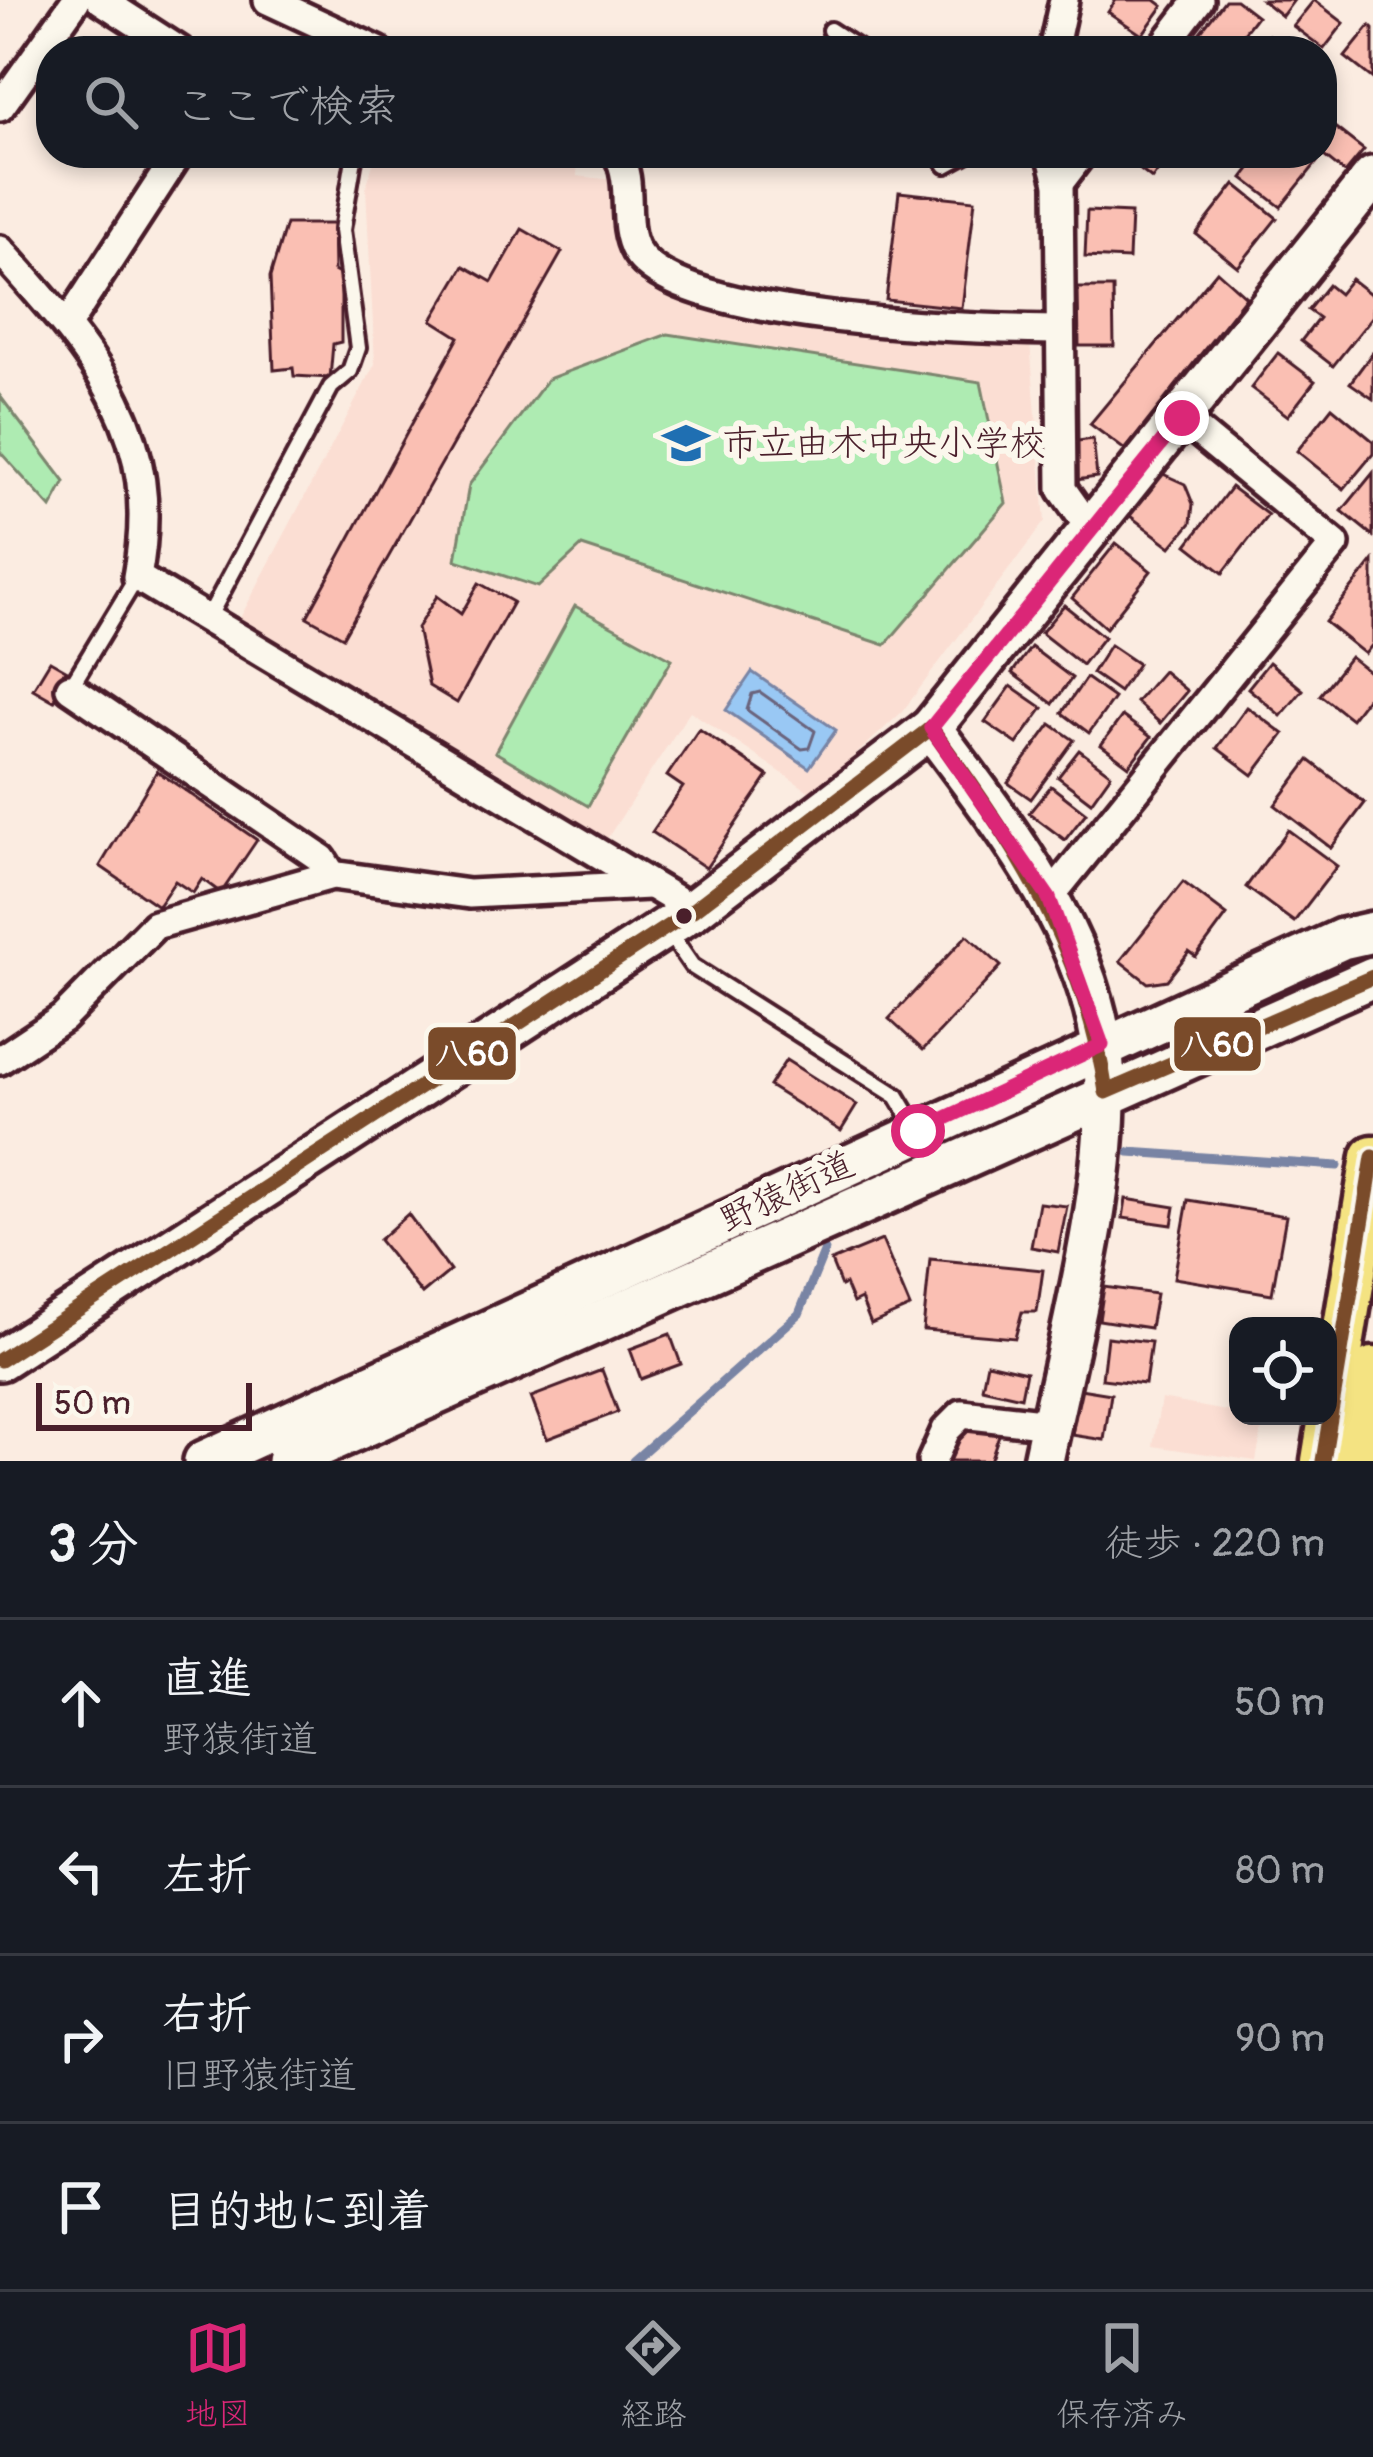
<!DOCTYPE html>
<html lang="ja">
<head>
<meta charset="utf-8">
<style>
	body { margin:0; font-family:Pangolin,"Klee One",sans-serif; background:#242831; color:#f1f3f6 }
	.controls { position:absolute; right:36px; bottom:36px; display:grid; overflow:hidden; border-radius:24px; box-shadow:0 6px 18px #0003 }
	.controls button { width:108px; height:108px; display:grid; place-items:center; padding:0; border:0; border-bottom:3px solid #363941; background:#171b24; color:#f1f3f6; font:60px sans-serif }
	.scale { position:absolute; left:36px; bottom:30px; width:216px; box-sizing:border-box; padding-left:12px; border:6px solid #4a1f2b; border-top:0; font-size:33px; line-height:42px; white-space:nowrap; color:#4a1f2b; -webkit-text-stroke:9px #fbf7ec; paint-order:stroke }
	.stop { position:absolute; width:36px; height:36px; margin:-27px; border:9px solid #db2777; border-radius:50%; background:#fff }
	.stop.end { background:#db2777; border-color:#fff; box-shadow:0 3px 12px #0008 }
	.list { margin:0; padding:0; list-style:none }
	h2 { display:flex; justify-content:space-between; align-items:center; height:156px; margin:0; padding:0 48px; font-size:51px }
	h2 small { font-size:39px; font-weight:400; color:#9ea1a6 }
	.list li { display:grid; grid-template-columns:78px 1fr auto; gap:36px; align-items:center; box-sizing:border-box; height:168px; padding:0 48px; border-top:3px solid #363941 }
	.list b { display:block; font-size:45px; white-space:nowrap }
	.list p { margin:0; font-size:39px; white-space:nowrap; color:#9ea1a6 }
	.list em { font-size:39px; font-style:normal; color:#9ea1a6 }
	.icon { flex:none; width:66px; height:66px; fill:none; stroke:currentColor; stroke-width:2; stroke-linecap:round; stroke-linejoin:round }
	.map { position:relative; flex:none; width:1373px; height:1461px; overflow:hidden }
	.search { position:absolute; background:#171b24; box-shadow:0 6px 18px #0003; left:36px; right:36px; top:36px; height:132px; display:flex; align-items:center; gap:30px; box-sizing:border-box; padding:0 42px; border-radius:48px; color:#9ea1a6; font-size:45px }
	.sheet { height:828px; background:#171b24 }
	nav { display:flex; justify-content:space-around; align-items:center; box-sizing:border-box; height:168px; border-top:3px solid #363941; background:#171b24; font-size:33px; color:#9ea1a6 }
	nav a { display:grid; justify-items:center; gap:6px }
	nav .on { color:#db2777 }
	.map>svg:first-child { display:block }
	.built { fill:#fbded3 }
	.green { fill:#aeebb2; stroke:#7c856e; stroke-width:3 }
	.water { fill:#99c8f4; stroke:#7984a4; stroke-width:3 }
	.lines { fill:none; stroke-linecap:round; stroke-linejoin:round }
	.shore { stroke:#6a637b; stroke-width:3 }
	.stream { stroke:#7984a4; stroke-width:9 }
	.building { fill:#fabfb3; stroke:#4a1f2b; stroke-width:3 }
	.lane-casing { stroke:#4a1f2b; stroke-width:22 }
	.street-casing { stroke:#4a1f2b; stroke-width:36 }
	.secondary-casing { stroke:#4a1f2b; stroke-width:48 }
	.primary-casing { stroke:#4a1f2b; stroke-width:51 }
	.lane { stroke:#fbf7ec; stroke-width:14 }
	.street { stroke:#fbf7ec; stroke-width:27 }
	.secondary { stroke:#fbf7ec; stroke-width:39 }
	.primary { stroke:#f4e382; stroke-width:42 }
	.bus-1-casing { stroke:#fbf7ec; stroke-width:24 }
	.bus-1 { stroke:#7a4b2a; stroke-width:15 }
	.route { stroke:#db2777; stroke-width:15 }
	.bus-dot { fill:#4a1f2b; stroke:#fbf7ec; stroke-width:4.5 }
	.labels { text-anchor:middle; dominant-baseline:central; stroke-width:12; stroke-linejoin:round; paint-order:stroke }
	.poi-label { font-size:36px; fill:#4a1f2b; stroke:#fbf7ec; text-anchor:start }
	.street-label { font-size:36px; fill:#4a1f2b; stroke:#fbf7ec }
	.line-badge { stroke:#fbf7ec; stroke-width:4.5 }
	.badge-label { font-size:33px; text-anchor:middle; font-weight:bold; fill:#fff }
</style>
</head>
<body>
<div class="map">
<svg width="1373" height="1461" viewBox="0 0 1373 1461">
	<rect width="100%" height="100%" fill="#fbece1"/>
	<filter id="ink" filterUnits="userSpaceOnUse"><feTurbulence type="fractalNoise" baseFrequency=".00833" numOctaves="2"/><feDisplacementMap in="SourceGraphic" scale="24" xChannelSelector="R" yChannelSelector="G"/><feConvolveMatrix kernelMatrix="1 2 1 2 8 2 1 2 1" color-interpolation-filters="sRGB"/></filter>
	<g filter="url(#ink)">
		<!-- built -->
		<g class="built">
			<path d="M376 153H578L577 176 615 180 617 249 646 280 687 295 904 342 1030 343 1045 521 902 712 813 794 690 711 603 845 238 622 375 364 366 188Z"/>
			<path d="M1161 1399 1264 1418 1256 1461 1153 1446Z"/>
		</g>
		<!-- green -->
		<g class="green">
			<path d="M668 334 981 382 1006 503 885 645 582 546 538 587 456 560 469 485 548 379Z"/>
			<path d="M0 396 65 482 51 508 0 452Z"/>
			<path d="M575 606 672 659 588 806 495 752Z"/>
		</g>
		<!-- water -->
		<path class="water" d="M752 672 836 730 809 768 726 710Z"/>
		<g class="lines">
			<!-- shore -->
			<path class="shore" d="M760 692 815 731 809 748 802 749 747 710 752 694Z"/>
			<!-- stream -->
			<g class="stream">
				<path d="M1129 1152 1338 1166"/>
				<path d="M633 1461 799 1314 825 1250"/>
			</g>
		</g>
		<!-- building -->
		<g class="building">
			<path d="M1116 0H1155L1163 6 1142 35 1108 12Z"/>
			<path d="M1225 0H1236L1257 16 1230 51H1215L1197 36Z"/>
			<path d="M1262 0H1294L1282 16Z"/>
			<path d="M1314 0 1344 23 1324 49 1293 26Z"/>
			<path d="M1370 26 1373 29V79L1345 57Z"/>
			<path d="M1269 35 1289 51H1256Z"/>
			<path d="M1328 122 1364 150 1345 173 1320 153Z"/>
			<path d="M1119 153H1171L1152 179Z"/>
			<path d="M1262 153H1308L1318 161 1281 207 1243 178Z"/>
			<path d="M1235 184 1277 218 1238 267 1196 234Z"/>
			<path d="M899 192 975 200 962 308 886 300Z"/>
			<path d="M1087 211 1131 213 1129 259 1085 257Z"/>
			<path d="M286 224H333L334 271 341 275V342L333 344 330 378 294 376 293 368 274 370 270 277Z"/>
			<path d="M522 229 562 252 343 637 307 617 459 337 432 320 464 266 492 282Z"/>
			<path d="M1217 271 1246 297 1125 450 1090 424Z"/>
			<path d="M1351 279 1373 296V316L1333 366 1301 341 1319 318 1308 310 1328 285 1339 294Z"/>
			<path d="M1078 288H1113L1114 346H1079Z"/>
			<path d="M1373 352V399L1350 383Z"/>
			<path d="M1278 353 1315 381 1288 416 1251 388Z"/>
			<path d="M1332 407 1373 441V454L1344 489 1297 451Z"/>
			<path d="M1093 439 1097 477 1076 480 1070 442Z"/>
			<path d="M1373 473V536L1342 511Z"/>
			<path d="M1163 474 1185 484 1193 504 1191 523 1171 547 1126 513 1154 476Z"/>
			<path d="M1231 487 1268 515 1223 573 1187 545Z"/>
			<path d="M1116 543 1151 571 1106 628 1072 598Z"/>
			<path d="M1373 561V644L1365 654 1325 622Z"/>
			<path d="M479 583 513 602 457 703 429 686 417 628 437 596 461 614Z"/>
			<path d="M1064 605 1104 637 1082 665 1041 633Z"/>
			<path d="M1110 645 1138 664 1119 692 1092 673Z"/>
			<path d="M1031 647 1072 678 1053 704 1012 673Z"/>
			<path d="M1350 657 1373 675V690L1351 719 1320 695Z"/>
			<path d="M50 661 71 673 54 701 33 689Z"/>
			<path d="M1269 662 1303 690 1281 716 1248 688Z"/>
			<path d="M1163 671 1187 691 1160 723 1136 702Z"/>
			<path d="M1086 678 1114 698 1089 733 1062 713Z"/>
			<path d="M1011 686 1043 708 1017 744 985 722Z"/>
			<path d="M1247 707 1284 734 1253 775 1217 748Z"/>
			<path d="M1122 716 1151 737 1129 766 1101 745Z"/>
			<path d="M1051 724 1074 740 1031 799 1008 783Z"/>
			<path d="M699 729 768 776 706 868 652 832 683 787 667 776Z"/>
			<path d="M1079 750 1111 774 1091 802 1058 777Z"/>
			<path d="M1309 760 1365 803 1331 848 1275 805Z"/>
			<path d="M157 771 257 840 221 893 202 879 193 893 175 881 158 906 100 866Z"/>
			<path d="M1051 786 1086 813 1065 840 1029 813Z"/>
			<path d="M1288 830 1337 866 1294 922 1246 887Z"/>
			<path d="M1183 882 1227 915 1196 957 1189 952 1167 980 1148 983 1120 961Z"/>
			<path d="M967 935 1001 966 923 1050 889 1019Z"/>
			<path d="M786 1060 857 1105 841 1131 769 1086Z"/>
			<path d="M1126 1199 1175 1207 1172 1225 1123 1218Z"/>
			<path d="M1188 1200 1286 1216 1272 1294 1174 1278Z"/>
			<path d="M1039 1203 1067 1206 1058 1252 1031 1247Z"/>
			<path d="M408 1214 450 1271 422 1294 379 1240Z"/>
			<path d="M882 1240 910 1307 871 1324 861 1299 853 1303 845 1284 841 1286 831 1261Z"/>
			<path d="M930 1259 1043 1270 1037 1312H1022L1015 1338 923 1330Z"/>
			<path d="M1104 1287 1156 1294 1150 1328 1099 1320Z"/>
			<path d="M670 1334 681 1364 641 1379 630 1349Z"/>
			<path d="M1107 1337 1151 1342 1145 1384 1102 1379Z"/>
			<path d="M987 1363 1026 1372 1021 1397 982 1388Z"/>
			<path d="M602 1370 618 1412 547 1439 531 1397Z"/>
			<path d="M1080 1389 1111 1394 1104 1440 1072 1435Z"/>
			<path d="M958 1422 999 1435 990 1461H944Z"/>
		</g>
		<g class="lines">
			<defs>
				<g id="lane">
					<path d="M830 30 862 51"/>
					<path d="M940 153 946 165 968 153"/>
					<path d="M207 620 331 387 350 371 358 348 342 230 355 153"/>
					<path d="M70 688 137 577"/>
					<path d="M668 931 692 966 897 1096 918 1131"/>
				</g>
				<g id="street">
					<path d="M101 0 180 51"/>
					<path d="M268 0 378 51"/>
					<path d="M1053 51 1064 0"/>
					<path d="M1160 51 1199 0"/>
					<path d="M0 107 76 0"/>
					<path d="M617 153C635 182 620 223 636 251 677 322 977 329 1056 330"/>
					<path d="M1051 153 1059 183 1062 489 1091 530"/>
					<path d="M1059 183 1082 153"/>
					<path d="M0 250C92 353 165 429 137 577L693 910"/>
					<path d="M67 325 179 153"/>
					<path d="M70 688 322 859 332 875"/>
					<path d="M1049 898 1335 544 1182 418"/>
					<path d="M0 1060 63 1018 155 925 332 875 469 894 649 885"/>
					<path d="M932 1461 946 1430 962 1414 1050 1424"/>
				</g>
				<g id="secondary">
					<path d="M931 728C1001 822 1085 926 1102 1047 1118 1162 1067 1344 1043 1461"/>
					<path d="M0 1360 693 910 931 728 1373 177"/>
					<path d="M204 1461 1342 939 1373 932"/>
					<path d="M287 1461 1373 977"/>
				</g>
				<g id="primary">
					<path d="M1323 1461 1373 1157"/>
					<path d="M1358 1461 1373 1369"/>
				</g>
			</defs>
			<!-- lane casing -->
			<use href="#lane" class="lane-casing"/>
			<!-- street casing -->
			<use href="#street" class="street-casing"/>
			<!-- secondary casing -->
			<use href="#secondary" class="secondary-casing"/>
			<!-- primary casing -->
			<use href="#primary" class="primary-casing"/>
			<!-- lane -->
			<use href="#lane" class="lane"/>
			<!-- street -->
			<use href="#street" class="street"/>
			<!-- secondary -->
			<use href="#secondary" class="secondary"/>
			<!-- primary -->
			<use href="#primary" class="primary"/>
			<defs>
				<g id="bus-1">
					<path d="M931 728C1014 841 1085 950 1106 1092L1373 977"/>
					<path d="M0 1360 693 910 931 728"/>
					<path d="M1323 1461 1373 1157"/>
				</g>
			</defs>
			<!-- bus-1 casing -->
			<use href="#bus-1" class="bus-1-casing"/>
			<!-- bus-1 -->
			<use href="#bus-1" class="bus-1"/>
		</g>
	</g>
	<g class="lines" filter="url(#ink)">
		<!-- route -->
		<path class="route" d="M918 1131 1102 1045 1049 898 931 728 1182 418"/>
	</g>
	<!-- icons -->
	<defs>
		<symbol id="school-bare" viewBox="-9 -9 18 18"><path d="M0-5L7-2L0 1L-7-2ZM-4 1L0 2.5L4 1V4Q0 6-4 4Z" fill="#1f6fb2" stroke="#fbf7ec" stroke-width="2.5" paint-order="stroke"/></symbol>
	</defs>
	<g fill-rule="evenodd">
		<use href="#school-bare" x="653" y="410" width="66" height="66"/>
	</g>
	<!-- markers -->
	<circle class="bus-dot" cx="684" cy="916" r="10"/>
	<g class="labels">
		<!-- poi labels -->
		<g class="poi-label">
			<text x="722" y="443">市立由木中央小学校</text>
		</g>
		<!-- street labels -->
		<g class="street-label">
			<text transform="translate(787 1192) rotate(-25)">野猿街道</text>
		</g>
	</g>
	<g class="line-badge">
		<rect x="1172" y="1015" width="91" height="58" rx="12" fill="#7a4b2a"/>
		<rect x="426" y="1025" width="92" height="57" rx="12" fill="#7a4b2a"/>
	</g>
	<g class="badge-label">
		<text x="1217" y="1056">八60</text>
		<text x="472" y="1065">八60</text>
	</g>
</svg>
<div class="controls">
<button><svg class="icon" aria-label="locate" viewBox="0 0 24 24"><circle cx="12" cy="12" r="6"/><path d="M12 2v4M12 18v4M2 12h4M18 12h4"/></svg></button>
</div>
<div class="scale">50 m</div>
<div class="stop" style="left:918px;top:1131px"></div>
<div class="stop end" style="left:1182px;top:418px"></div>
<div class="search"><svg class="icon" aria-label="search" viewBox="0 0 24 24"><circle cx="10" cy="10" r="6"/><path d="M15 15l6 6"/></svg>ここで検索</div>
</div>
<section class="sheet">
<h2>3 分<small>徒歩 · 220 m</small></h2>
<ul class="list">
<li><svg class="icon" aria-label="ahead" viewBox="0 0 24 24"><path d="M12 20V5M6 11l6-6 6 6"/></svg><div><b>直進</b><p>野猿街道</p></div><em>50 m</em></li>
<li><svg class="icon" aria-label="left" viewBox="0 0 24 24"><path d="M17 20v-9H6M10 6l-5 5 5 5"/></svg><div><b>左折</b></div><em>80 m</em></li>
<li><svg class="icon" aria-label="right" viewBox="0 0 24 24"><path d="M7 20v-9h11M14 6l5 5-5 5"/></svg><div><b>右折</b><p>旧野猿街道</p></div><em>90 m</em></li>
<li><svg class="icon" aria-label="arrive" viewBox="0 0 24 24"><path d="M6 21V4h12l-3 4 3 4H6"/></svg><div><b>目的地に到着</b></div></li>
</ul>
</section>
<nav>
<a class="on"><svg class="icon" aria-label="map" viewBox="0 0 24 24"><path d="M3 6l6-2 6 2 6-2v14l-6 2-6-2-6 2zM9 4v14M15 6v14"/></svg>地図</a>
<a><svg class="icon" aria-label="directions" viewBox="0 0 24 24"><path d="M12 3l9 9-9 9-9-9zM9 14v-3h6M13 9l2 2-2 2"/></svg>経路</a>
<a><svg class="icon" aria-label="saved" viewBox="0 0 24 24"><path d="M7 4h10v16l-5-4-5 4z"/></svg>保存済み</a>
</nav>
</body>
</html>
